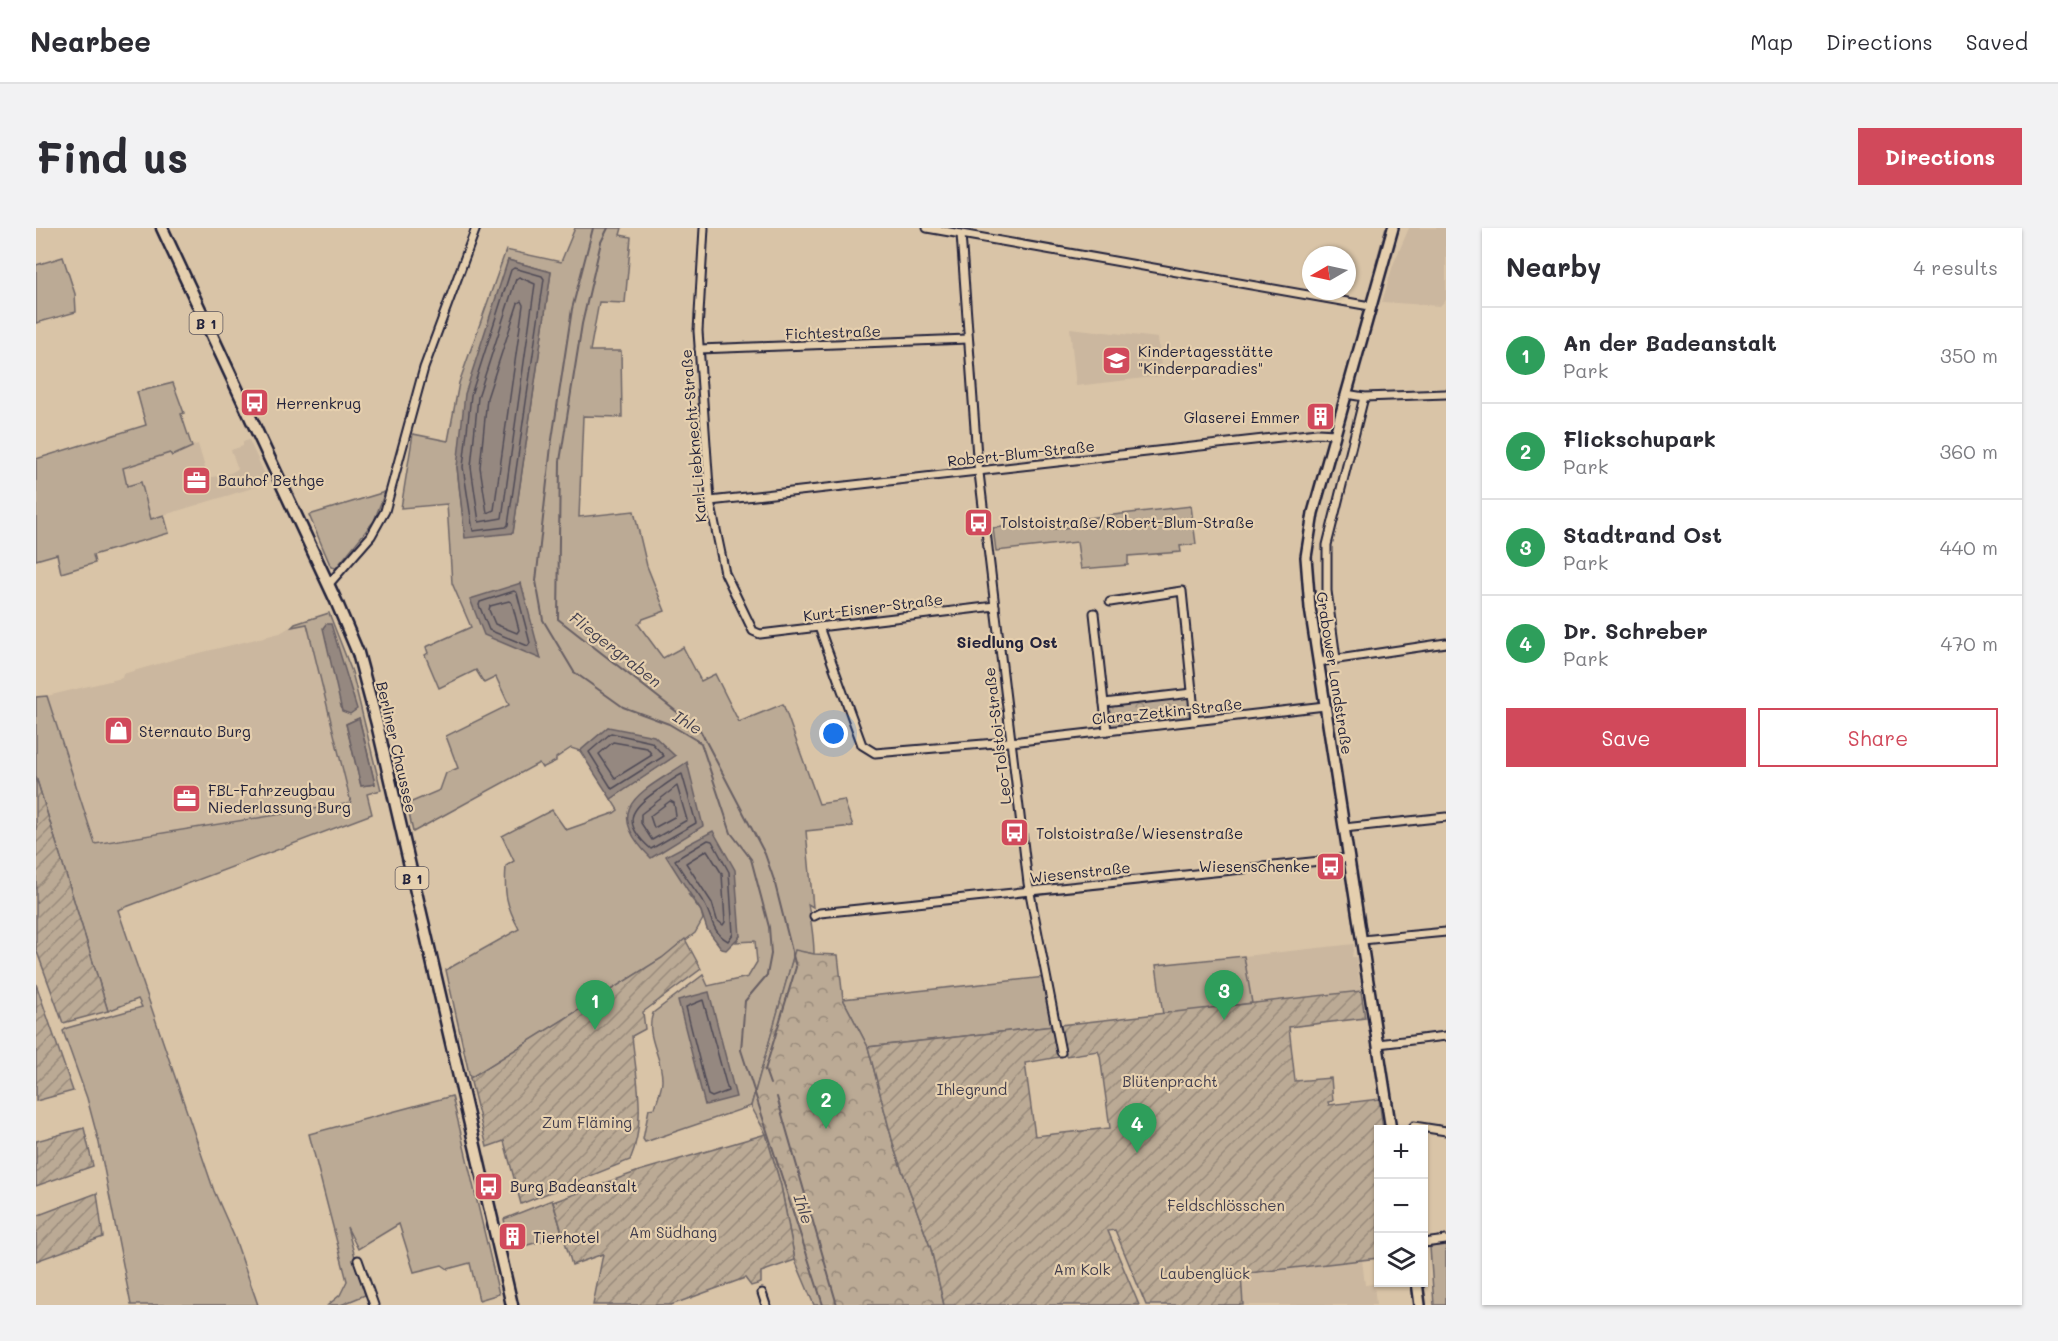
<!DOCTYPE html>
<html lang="en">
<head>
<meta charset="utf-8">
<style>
	body { margin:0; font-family:Mali,sans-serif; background:#f2f2f3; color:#2b2b33 }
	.controls { position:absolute; right:18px; bottom:18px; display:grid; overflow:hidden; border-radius:0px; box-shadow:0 2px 4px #0004 }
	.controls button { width:54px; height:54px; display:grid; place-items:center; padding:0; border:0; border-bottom:2px solid #e1e1e2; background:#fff; color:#2b2b33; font:30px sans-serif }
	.compass { position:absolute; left:1266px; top:18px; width:54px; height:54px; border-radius:50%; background:#fff; box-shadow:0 2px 4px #0004; rotate:261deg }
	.you { position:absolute; left:798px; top:506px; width:21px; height:21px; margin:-15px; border:4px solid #fff; border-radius:50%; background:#1a73e8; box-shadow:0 0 0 9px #1a73e833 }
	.badge { display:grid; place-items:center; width:39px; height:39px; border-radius:50%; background:#d1495b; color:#fff; font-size:20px; font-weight:700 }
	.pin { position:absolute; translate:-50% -50px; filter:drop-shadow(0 2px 3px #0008) }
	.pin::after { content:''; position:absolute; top:32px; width:21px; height:18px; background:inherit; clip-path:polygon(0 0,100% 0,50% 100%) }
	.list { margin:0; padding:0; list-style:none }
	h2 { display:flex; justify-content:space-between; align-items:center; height:78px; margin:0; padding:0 24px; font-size:26px }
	h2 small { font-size:20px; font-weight:400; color:#7c7c81 }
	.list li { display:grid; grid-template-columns:39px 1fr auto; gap:18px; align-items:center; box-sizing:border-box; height:96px; padding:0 24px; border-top:2px solid #e1e1e2 }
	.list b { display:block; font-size:22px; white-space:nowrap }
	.list p { margin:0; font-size:20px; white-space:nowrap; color:#7c7c81 }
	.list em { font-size:20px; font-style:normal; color:#7c7c81 }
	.actions { display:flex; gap:12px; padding:18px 24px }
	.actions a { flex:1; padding:14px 0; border:2px solid #d1495b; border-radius:0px; text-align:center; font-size:21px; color:#d1495b }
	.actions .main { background:#d1495b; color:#fff }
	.icon { flex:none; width:33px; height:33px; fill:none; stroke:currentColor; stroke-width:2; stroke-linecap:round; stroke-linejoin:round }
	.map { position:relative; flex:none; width:1410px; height:1077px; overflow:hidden; border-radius:0px }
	header { display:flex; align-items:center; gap:36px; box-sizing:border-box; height:84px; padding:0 30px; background:#fff; border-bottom:2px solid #e1e1e2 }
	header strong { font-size:28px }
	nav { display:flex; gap:33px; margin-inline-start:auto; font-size:21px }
	.intro { display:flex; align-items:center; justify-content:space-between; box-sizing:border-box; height:144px; padding:0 36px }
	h1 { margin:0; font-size:42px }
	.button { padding:15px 27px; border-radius:0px; background:#d1495b; color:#fff; font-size:21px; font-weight:700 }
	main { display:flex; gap:36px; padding:0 36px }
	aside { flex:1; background:#fff; border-radius:0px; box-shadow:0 2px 4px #0004 }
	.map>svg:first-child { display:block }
	.built { fill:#cbb79f }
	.grass { fill:#bbaa95; stroke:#6e6668; stroke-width:1.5; fill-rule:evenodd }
	.park { fill:url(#park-crowns); stroke:#6e6668; stroke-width:1.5 }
	.garden { fill:url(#garden-furrows); stroke:#6e6668; stroke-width:1.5 }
	.water { fill:#958880; stroke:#675f64; stroke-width:1.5 }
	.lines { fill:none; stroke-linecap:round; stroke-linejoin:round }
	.shore { stroke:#504b57; stroke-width:1.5 }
	.stream { stroke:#675f64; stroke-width:2 }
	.street-casing { stroke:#22223b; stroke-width:11 }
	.secondary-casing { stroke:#22223b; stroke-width:14 }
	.primary-casing { stroke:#22223b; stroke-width:15 }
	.street { stroke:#e5cfae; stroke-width:7 }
	.secondary { stroke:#e5cfae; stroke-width:9 }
	.primary { stroke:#e5cfae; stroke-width:10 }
	.labels { text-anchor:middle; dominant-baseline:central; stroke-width:4.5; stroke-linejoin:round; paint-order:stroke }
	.shield { fill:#e5cfae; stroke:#5c565e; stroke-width:1.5 }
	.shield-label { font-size:14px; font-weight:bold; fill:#22223b }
	.street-label { font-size:15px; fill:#22223b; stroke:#e5cfae }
	.poi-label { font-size:15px; fill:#22223b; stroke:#e5cfae; text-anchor:start }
	.park-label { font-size:15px; fill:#413d4d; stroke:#e5cfae }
	.neighbourhood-label { font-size:16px; font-weight:bold; fill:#22223b; stroke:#e5cfae }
	.water-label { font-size:16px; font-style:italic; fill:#444150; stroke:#e5cfae }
</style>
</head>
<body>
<header>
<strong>Nearbee</strong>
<nav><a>Map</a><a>Directions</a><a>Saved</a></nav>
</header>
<div class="intro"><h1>Find us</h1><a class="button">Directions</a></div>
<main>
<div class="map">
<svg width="1410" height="1077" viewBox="0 0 1410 1077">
	<defs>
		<pattern id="park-crowns" width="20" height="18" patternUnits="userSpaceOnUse" patternTransform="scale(1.5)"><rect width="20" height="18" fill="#bbaa95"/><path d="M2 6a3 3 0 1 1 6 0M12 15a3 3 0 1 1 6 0" fill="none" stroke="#988a7b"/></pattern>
		<pattern id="garden-furrows" width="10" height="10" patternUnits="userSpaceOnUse" patternTransform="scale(1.5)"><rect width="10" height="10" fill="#bbaa95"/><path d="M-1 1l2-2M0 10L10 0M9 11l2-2" fill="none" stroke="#988a7b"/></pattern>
	</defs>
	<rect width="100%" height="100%" fill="#d9c4a7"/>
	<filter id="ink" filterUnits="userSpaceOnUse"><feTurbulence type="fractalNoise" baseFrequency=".0167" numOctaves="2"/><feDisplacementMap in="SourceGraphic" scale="12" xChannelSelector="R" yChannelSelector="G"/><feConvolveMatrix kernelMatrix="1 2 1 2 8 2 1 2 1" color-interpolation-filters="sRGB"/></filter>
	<g filter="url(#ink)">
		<!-- built -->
		<g class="built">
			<path d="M1373 0H1410V72L1404 78 1346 74 1357 37Z"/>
			<path d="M1034 100 1122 110 1126 148 1040 158Z"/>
			<path d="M1274 184 1296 188 1292 201 1282 202 1275 191Z"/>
			<path d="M213 212 233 255 115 291 105 255 91 258 87 239 162 216 172 250 194 245 202 241 195 222 207 218V214Z"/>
			<path d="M293 385 316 444 345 562 331 566 336 586 59 616 11 468 86 450 87 446 143 430 244 405 259 396Z"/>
			<path d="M1318 716 1316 729H1320L1325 763 1216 775 1208 728Z"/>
			<path d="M1326 1032 1329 1057 1338 1056 1340 1077H1207L1205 1046Z"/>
		</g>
		<!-- grass -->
		<g class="grass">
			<path d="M539 0H586L584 7 595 9 589 75 563 74 554 123H585L586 189 547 188 543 289 598 283 611 338 629 383 607 391 602 396 627 430 647 419 665 453 679 446 703 494 747 476 783 576 808 572 817 598 770 603 777 679 772 676C775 693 778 709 778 726L759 723 715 878 609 914 607 911 613 881 619 880C621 872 626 861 626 853 627 828 608 809 617 785L667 747 672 758 712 749 721 734 719 713 700 714 704 708 652 666 665 683 667 691 659 705 626 730 434 850 410 742 483 701C470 677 468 665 470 638L478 633 466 608 516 582 530 602 578 585 582 582 575 571 639 528 572 499 544 523 535 520 520 530V533L506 540 503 535 377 604 371 576 404 562 410 545 422 540 410 508 473 477 460 449 448 455 440 442 403 460 389 427 392 425 390 419 435 399 416 355 411 276 365 280 377 206 412 213 423 155 470 22 525 34ZM472 32 515 44 477 304 429 309 421 239Z"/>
			<path d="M27 29 39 66 40 84 0 95V37Z"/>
			<path d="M137 155 148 185 145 186 156 219 136 228 134 225 87 240 91 258 105 254 115 291 128 287 133 305 57 327 59 335 25 345 21 326 0 332V231L110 197 101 164Z"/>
			<path d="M349 264 338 293 300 340 295 339 273 287Z"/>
			<path d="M1155 278 1160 316 1144 318 1145 324 1092 328V337L1045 341 1041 314 960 323 957 300 1016 294 1018 301 1034 299V292Z"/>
			<path d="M293 385 316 444 345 562 331 566 336 586 82 682 178 963 198 1008 222 1077H95L63 915 51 870 27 803 31 800 106 779 102 771 72 783 0 549V469L11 468 59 616 315 575 271 396 256 399 259 396ZM323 490 339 556 325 558 310 496Z"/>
			<path d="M1208 728 1216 775 1127 787 1120 737Z"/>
			<path d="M1009 749 1018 798 832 819 807 771Z"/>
			<path d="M416 868 463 1066 443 1072 434 1035 412 1041 406 1037 378 1044 363 996 322 1021 311 999 329 1067 305 1077H292L304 1067 311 1053 273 906Z"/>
			<path d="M516 972 527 1007 474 1022 468 991Z"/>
			<path d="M1410 1016V1077H1398L1394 1019Z"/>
		</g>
		<!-- park -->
		<g class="park">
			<path d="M1150 468 1153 472 1155 487 1152 491 1074 498 1071 484 1075 477Z"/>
			<path d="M759 722 778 726 802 727 807 771 832 819 859 923 895 1021 908 1077H778L759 1032 745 958 730 906 715 878Z"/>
		</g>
		<!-- garden -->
		<g class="garden">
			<path d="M0 549 72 783 27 795 0 721Z"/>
			<path d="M649 711 665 741 607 784 609 801 596 808C600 849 611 893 594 932L485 976 468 913 451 919 434 850 626 730Z"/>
			<path d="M0 756 37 863 0 873Z"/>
			<path d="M1325 763 1329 790 1253 799 1259 853 1295 850 1297 873 1292 874 1293 877 1343 871 1347 901 1342 902V1030L1205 1046 1207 1077H1110L1079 1002 1072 1003 1103 1077H908L895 1021 859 923 832 819 1018 798 1023 829 989 835 999 908 1074 900 1064 828 1062 823 1030 828 1024 797Z"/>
			<path d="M48 900 57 938 0 958V913Z"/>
			<path d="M730 906 745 958 759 1032 725 1044V1055L715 1058 709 1050 635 1077H557L567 1026 536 1037 517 974 603 943Z"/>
			<path d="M61 965 67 1009 0 1033V988Z"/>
		</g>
		<!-- water -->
		<g class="water">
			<path d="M472 32 515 44 477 305 429 310 421 239 429 166Z"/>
			<path d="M485 355 505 431 448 407 434 371Z"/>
			<path d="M290 396H295L321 481 314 486 306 483 287 400Z"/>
			<path d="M323 490 339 556 325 558 310 496Z"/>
			<path d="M572 499 618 508 639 528 575 571 544 523Z"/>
			<path d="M651 534 667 598 615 630C562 578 609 563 651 534Z"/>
			<path d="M677 603 699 642 704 708 690 722 686 721 671 701 665 683 630 628Z"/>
			<path d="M673 764 700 869 669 877 642 772Z"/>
		</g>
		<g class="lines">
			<!-- shore -->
			<g class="shore">
				<path d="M478 40 506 48 508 51 472 297 470 299 437 303 427 239 435 167 475 42Z"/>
				<path d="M483 49 499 56 466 290 443 294 435 239 442 169 480 51Z"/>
				<path d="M485 73 487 77 458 282 451 285 444 239 451 170 482 75Z"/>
				<path d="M478 363 481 365 494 415 492 418 453 402 443 377 444 374Z"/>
				<path d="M473 373 476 375 483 402 481 405 459 396 453 382 454 378Z"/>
				<path d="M575 505 615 514 628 528 576 561 553 524Z"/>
				<path d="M577 514 611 520 616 527 579 550 563 526Z"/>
				<path d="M646 546 660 595 615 621C585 595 593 581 622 562 630 556 638 550 646 546Z"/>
				<path d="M641 558 651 592 616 612 605 595V586Z"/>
				<path d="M634 573 638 575 640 588 618 600 614 588Z"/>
				<path d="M672 612 676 613 693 644 697 706 692 713C676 704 677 692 669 677 660 662 648 648 639 632Z"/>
				<path d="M671 622 686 646 689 694 687 697 681 692 676 675 650 635Z"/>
				<path d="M667 772 692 863 676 869 672 867 650 779Z"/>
			</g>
			<!-- stream -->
			<g class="stream">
				<path d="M557 0 536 81 515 218 500 353 507 392 538 444 587 479 633 496 665 515 695 605 715 631 733 699 735 726 731 747 709 773 705 822 787 1077"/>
				<path d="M572 0 565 14 546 96 524 233 522 391 664 502 729 626 738 652 760 739 729 842 734 856"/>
				<path d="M1340 37 1350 0"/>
				<path d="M741 869 801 1077"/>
			</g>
			<defs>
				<g id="street">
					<path d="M668 0 662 103 674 273 689 345 717 403 724 406 959 378"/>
					<path d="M891 0 1334 78"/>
					<path d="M925 6 941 228 992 655 1025 824"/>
					<path d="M663 121 932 111"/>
					<path d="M1310 166 1328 169 1410 166"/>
					<path d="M674 273 1281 205 1299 206"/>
					<path d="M292 357 335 308 349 283 388 140 440 0"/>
					<path d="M1074 374 1146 363 1159 493"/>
					<path d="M1058 385 1071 503"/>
					<path d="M783 399 826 517 839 525 984 513 1289 478"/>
					<path d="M1300 431 1291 363V317L1328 169"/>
					<path d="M1282 434 1410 415"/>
					<path d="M1068 475 1156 465"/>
					<path d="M1308 600 1410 589"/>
					<path d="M778 688 784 685 1313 630"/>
					<path d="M1326 712 1410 704"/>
					<path d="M1342 816 1410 808"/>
					<path d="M1378 898 1410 903"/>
					<path d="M1388 1015 1410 1012"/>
					<path d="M322 1032 338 1077"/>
					<path d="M726 1065 730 1077"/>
				</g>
				<g id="secondary">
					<path d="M1355 902 1274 380 1270 329 1277 285 1357 0"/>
					<path d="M1381 1054 1384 1077"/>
				</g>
				<path id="primary" d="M126 0 300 373 322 425 341 496 476 1077"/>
			</defs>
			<!-- street casing -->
			<use href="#street" class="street-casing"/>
			<!-- secondary casing -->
			<use href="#secondary" class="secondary-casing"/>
			<!-- primary casing -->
			<use href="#primary" class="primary-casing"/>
			<!-- street -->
			<use href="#street" class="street"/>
			<!-- secondary -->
			<use href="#secondary" class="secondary"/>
			<!-- primary -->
			<use href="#primary" class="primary"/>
		</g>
	</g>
	<!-- icons -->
	<defs>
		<symbol id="school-square" viewBox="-11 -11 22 22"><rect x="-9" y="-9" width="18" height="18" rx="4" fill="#d1495b" stroke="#e5cfae"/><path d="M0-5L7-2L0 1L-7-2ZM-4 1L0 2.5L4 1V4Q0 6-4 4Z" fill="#fff"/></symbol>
		<symbol id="bus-square" viewBox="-11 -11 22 22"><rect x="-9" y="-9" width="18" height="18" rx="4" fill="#d1495b" stroke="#e5cfae"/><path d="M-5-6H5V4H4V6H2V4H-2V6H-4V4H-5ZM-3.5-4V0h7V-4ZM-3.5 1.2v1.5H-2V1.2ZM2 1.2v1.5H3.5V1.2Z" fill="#fff"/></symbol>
		<symbol id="building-square" viewBox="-11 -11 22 22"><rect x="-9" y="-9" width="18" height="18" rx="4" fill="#d1495b" stroke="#e5cfae"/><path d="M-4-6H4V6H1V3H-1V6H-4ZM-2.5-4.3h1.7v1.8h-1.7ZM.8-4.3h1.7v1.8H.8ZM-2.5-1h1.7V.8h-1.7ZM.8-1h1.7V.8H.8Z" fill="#fff"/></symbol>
		<symbol id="office-square" viewBox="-11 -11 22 22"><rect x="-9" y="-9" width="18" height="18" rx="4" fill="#d1495b" stroke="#e5cfae"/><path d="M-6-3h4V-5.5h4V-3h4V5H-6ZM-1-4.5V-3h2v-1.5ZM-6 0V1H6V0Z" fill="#fff"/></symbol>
		<symbol id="shop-square" viewBox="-11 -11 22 22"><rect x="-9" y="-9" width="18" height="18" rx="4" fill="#d1495b" stroke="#e5cfae"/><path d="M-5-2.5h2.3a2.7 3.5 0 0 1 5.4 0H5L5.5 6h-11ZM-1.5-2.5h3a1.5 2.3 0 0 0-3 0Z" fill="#fff"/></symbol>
	</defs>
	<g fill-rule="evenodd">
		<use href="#school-square" x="1064" y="116" width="33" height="33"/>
		<use href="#bus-square" x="202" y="158" width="33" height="33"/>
		<use href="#building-square" x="1268" y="172" width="33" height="33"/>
		<use href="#office-square" x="144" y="236" width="33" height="33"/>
		<use href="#bus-square" x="926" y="278" width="33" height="33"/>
		<use href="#shop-square" x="66" y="486" width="33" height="33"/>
		<use href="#office-square" x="134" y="554" width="33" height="33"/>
		<use href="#bus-square" x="962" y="588" width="33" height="33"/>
		<use href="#bus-square" x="1278" y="622" width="33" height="33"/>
		<use href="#bus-square" x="436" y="942" width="33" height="33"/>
		<use href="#building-square" x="460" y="992" width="33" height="33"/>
	</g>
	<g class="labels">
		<!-- shield labels -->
		<g class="shield">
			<rect x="153.5" y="84" width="33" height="22" rx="4.5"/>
			<rect x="359.5" y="639" width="33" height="22" rx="4.5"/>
		</g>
		<g class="shield-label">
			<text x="170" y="95">B 1</text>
			<text x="376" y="650">B 1</text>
		</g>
		<!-- street labels -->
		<g class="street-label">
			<text transform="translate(797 104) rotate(-2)">Fichtestraße</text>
			<text transform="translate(657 208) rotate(-95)">Karl-Liebknecht-Straße</text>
			<text transform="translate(985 225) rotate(-6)">Robert-Blum-Straße</text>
			<text transform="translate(837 379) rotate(-7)">Kurt-Eisner-Straße</text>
			<text transform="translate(1299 445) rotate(81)">Grabower Landstraße</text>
			<text transform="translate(1131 483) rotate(-6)">Clara-Zetkin-Straße</text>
			<text transform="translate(961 508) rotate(-97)">Leo-Tolstoi-Straße</text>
			<text transform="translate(361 519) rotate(77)">Berliner Chaussee</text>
			<text transform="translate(1044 644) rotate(-6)">Wiesenstraße</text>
		</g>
		<!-- poi labels -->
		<g class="poi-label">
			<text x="1102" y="123">Kindertagesstätte<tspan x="1102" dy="17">"Kinderparadies"</tspan></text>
			<text x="240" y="175">Herrenkrug</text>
			<text x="1264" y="189" text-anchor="end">Glaserei Emmer</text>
			<text x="182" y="252">Bauhof Bethge</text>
			<text x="964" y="294">Tolstoistraße/Robert-Blum-Straße</text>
			<text x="103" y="503">Sternauto Burg</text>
			<text x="172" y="562">FBL-Fahrzeugbau<tspan x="172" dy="17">Niederlassung Burg</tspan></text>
			<text x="1000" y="605">Tolstoistraße/Wiesenstraße</text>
			<text x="1274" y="638" text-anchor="end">Wiesenschenke</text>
			<text x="474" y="958">Burg Badeanstalt</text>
			<text x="497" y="1009">Tierhotel</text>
		</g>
		<!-- park labels -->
		<g class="park-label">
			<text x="1134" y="853">Blütenpracht</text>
			<text x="936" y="861">Ihlegrund</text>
			<text x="551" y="894">Zum Fläming</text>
			<text x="1190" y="977">Feldschlösschen</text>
			<text x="637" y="1004">Am Südhang</text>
			<text x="1046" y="1041">Am Kolk</text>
			<text x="1169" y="1045">Laubenglück</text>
		</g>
		<!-- neighbourhood labels -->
		<g class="neighbourhood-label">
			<text x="971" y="413">Siedlung Ost</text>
		</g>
		<!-- water labels -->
		<g class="water-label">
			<text transform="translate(580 421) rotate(38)">Fliegergraben</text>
			<text transform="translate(652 494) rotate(31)">Ihle</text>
			<text transform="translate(768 981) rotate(72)">Ihle</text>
		</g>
	</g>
</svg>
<div class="controls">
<button>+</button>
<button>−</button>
<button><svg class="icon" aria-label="layers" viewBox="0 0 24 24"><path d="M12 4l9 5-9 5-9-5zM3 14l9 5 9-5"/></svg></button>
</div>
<svg class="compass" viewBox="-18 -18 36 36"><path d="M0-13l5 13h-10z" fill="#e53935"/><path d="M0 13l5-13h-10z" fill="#7c7c81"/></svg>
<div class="you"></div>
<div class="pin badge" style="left:559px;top:802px;background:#2e9e5b">1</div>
<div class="pin badge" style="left:790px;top:901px;background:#2e9e5b">2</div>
<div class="pin badge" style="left:1188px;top:792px;background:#2e9e5b">3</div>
<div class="pin badge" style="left:1101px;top:925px;background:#2e9e5b">4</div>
</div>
<aside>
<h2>Nearby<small>4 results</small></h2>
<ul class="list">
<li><span class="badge" style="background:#2e9e5b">1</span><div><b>An der Badeanstalt</b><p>Park</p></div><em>350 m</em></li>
<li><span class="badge" style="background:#2e9e5b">2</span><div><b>Flickschupark</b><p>Park</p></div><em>360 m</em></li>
<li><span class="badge" style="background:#2e9e5b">3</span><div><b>Stadtrand Ost</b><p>Park</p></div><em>440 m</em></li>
<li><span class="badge" style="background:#2e9e5b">4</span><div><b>Dr. Schreber</b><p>Park</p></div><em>470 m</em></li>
</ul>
<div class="actions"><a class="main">Save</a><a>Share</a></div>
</aside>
</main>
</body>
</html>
